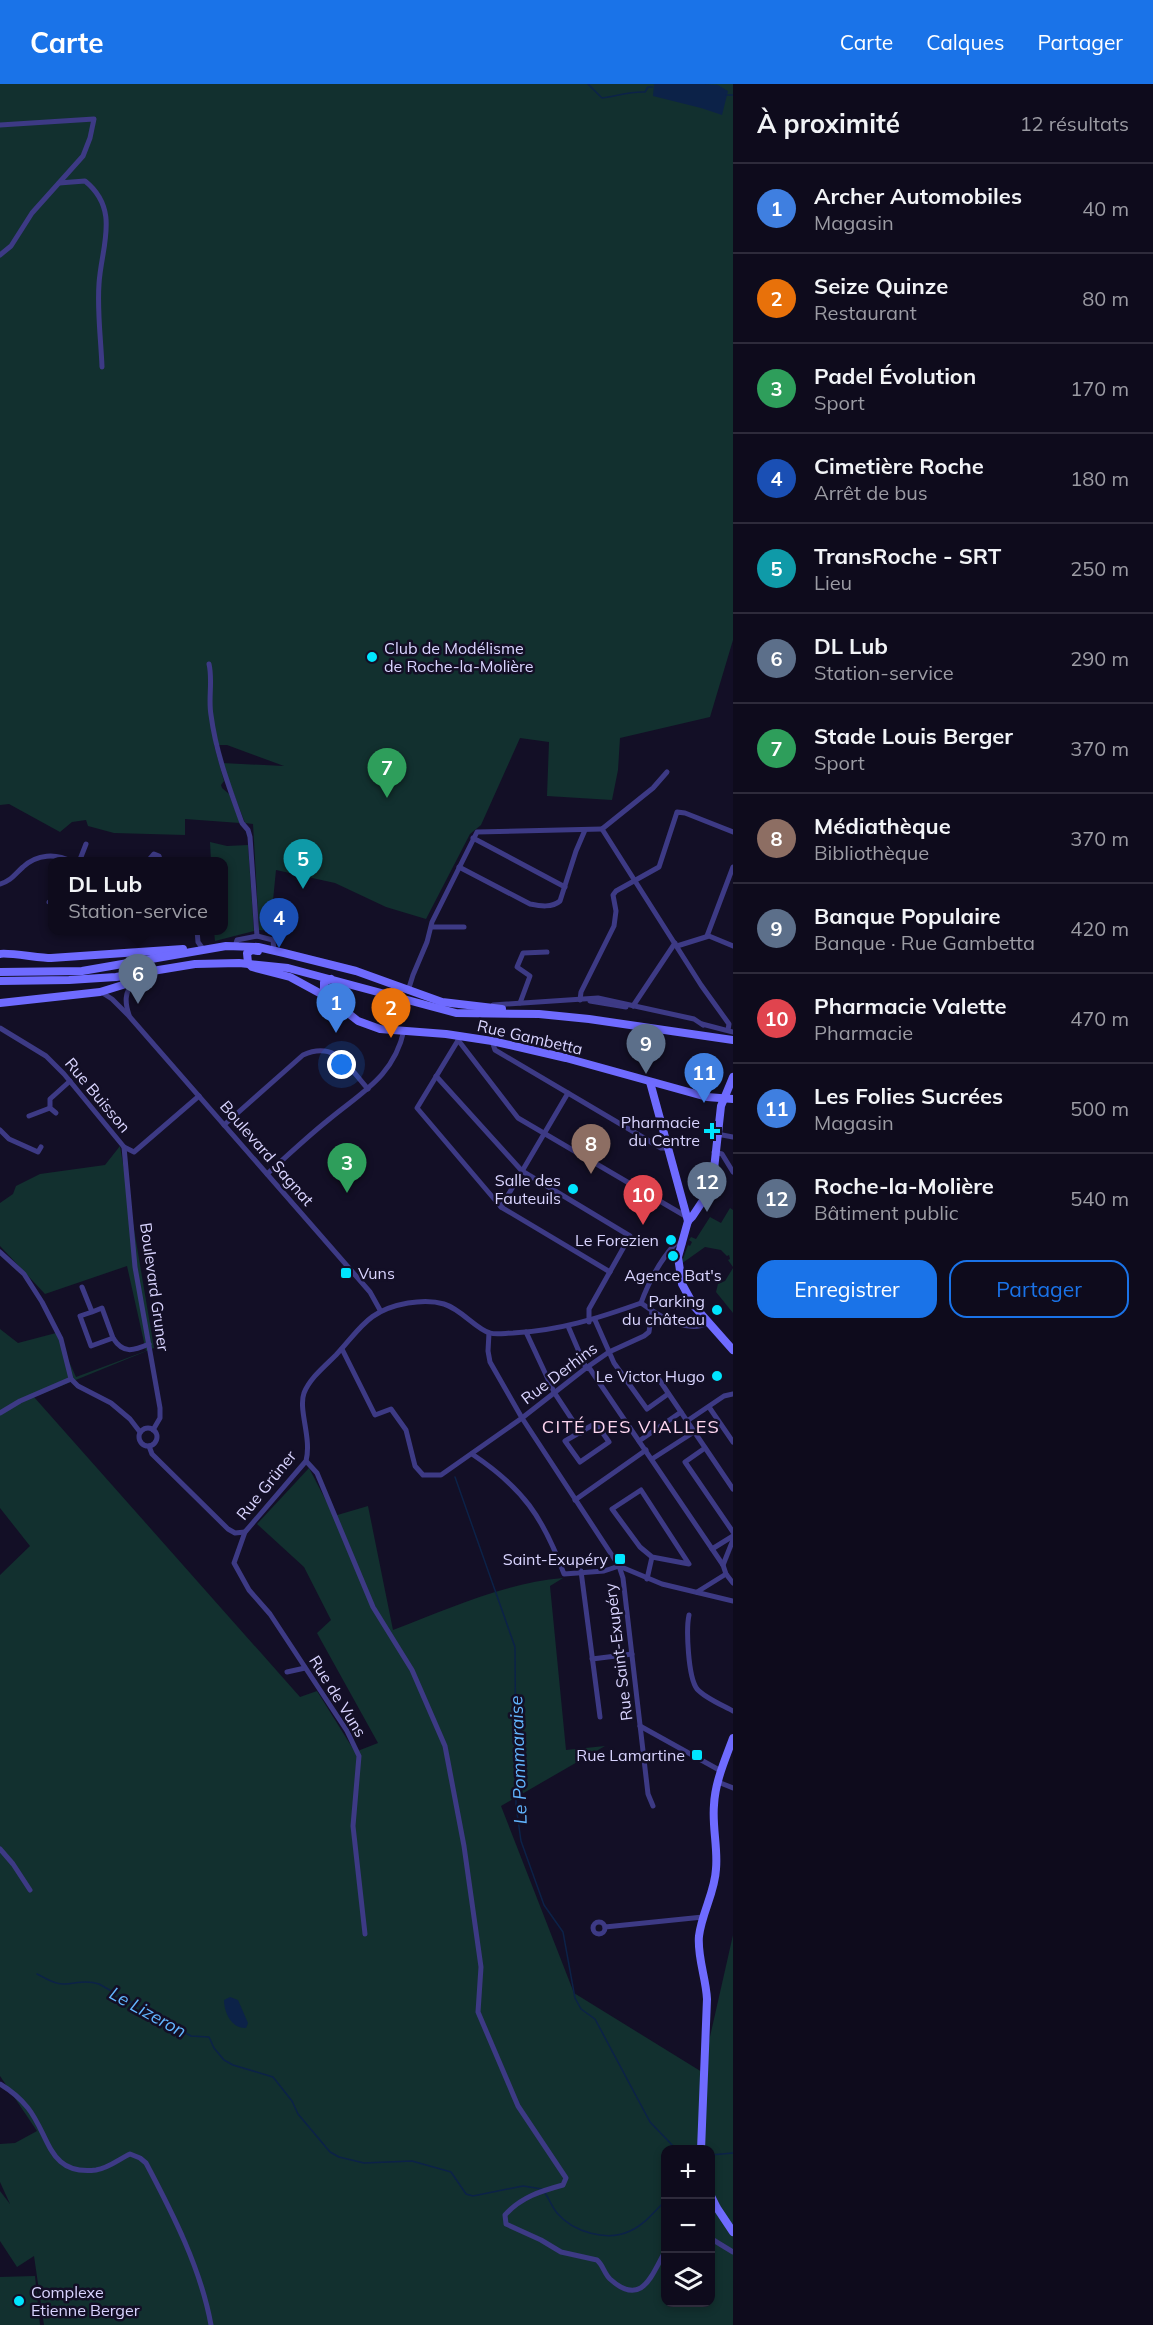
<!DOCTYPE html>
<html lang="fr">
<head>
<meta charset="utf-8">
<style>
	body { margin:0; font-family:Mulish,sans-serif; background:#171425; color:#f1f3f6 }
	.controls { position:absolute; right:18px; bottom:18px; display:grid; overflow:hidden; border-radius:12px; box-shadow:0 3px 9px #0003 }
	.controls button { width:54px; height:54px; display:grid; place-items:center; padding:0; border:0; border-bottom:2px solid #2e2b3b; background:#0e0b1c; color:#f1f3f6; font:30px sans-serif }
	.you { position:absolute; left:342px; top:981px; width:21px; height:21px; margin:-15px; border:4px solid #fff; border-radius:50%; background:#1a73e8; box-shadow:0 0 0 9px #1a73e833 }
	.badge { display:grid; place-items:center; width:39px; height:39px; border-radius:50%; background:#1a73e8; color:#fff; font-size:20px; font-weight:700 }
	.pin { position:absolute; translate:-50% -50px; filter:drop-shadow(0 2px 3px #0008) }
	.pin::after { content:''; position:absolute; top:32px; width:21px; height:18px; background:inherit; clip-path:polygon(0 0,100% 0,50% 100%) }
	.popup { position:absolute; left:48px; top:773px; width:180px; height:78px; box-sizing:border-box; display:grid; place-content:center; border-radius:12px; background:#0e0b1c; filter:drop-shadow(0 2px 4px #0005); font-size:20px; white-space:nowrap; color:#9b9ba3 }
	.popup b { font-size:22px; color:#f1f3f6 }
	.popup::after { content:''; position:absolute; left:50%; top:100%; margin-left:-12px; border:12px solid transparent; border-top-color:#0e0b1c }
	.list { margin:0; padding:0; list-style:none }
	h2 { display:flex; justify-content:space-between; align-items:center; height:78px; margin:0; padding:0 24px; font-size:26px }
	h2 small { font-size:20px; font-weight:400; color:#9b9ba3 }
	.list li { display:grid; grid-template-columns:39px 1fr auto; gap:18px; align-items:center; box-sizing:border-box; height:90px; padding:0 24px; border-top:2px solid #2e2b3b }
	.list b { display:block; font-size:22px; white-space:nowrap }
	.list p { margin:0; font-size:20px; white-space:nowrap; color:#9b9ba3 }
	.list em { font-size:20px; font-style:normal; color:#9b9ba3 }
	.actions { display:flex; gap:12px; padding:18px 24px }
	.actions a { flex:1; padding:14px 0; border:2px solid #1a73e8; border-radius:18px; text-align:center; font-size:21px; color:#1a73e8 }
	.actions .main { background:#1a73e8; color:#fff }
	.icon { flex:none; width:33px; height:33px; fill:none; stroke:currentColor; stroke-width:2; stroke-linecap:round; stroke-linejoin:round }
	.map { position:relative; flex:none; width:733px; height:2241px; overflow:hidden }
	header { display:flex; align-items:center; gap:36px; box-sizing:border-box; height:84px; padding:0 30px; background:#1a73e8; color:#fff }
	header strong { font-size:28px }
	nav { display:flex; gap:33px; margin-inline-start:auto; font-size:21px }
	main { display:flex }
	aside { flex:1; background:#0e0b1c }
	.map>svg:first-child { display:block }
	.green { fill:#12302f; fill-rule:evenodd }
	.water { fill:#0c2248 }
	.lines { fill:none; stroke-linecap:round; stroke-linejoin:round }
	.stream { stroke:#0c2248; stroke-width:1.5 }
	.street { stroke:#3d3a85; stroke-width:5 }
	.secondary { stroke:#6f6bff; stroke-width:8 }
	.poi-dot { fill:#00e5ff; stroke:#130f26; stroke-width:2 }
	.labels { text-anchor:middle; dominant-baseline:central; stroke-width:5; stroke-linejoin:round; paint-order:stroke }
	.poi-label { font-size:16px; fill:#d9d4ff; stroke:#130f26; text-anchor:end }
	.street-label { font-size:16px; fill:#d9d4ff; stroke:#130f26 }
	.neighbourhood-label { font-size:18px; letter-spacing:1.5px; fill:#ffd6f0; stroke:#130f26 }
	.water-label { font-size:18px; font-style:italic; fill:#62b6ff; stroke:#130f26 }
</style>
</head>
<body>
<header>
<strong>Carte</strong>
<nav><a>Carte</a><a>Calques</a><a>Partager</a></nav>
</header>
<main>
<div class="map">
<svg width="733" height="2241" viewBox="0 0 733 2241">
	<rect width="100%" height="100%" fill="#130f26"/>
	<!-- green -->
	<g class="green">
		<path d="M0 0H733V556L710 633 620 654 618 686 612 716 547 712 549 658 520 654 481 741 470 750 426 835 386 823 335 799 276 786 270 847 259 846 253 740 245 739 222 679 284 682 227 661H214L224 697 221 701 222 704 229 710 240 739 185 735V751L114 749 88 742 86 736 72 738 60 748 9 720 0 721Z"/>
		<path d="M210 758 227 762 248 761 254 847 215 857 214 847 224 846V778L211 777Z"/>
		<path d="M120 1062 154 1264 34 1313 300 1613 317 1607 355 1668 378 1659 317 1549 331 1536 304 1483 257 1440 309 1384 334 1432 368 1422 393 1546C448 1525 504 1499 563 1494L550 1502 566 1666 605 1662 501 1722 574 1909 702 1988 733 1851V2241H44L34 2172 17 2183 0 2157V2107L10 2120 0 2098V2060L15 2059 37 2047 0 1992V1491L30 1462 0 1424V1245L18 1259 56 1249 76 1293 146 1267 127 1182 45 1210 0 1162V1119L13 1110 16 1102 40 1090 105 1081ZM666 2066H710V2218H666Z"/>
		<path d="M730 1124 733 1126V1183L728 1176 730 1175 729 1171 727 1172 721 1166 705 1163 681 1180 688 1161 690 1162 692 1158 689 1156 691 1153 696 1155 710 1133 721 1139Z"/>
		<path d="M733 1184V1229L716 1208 718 1200 725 1197Z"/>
		<path d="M35 2192 40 2241H0V2193Z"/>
	</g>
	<!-- water -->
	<g class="water">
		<path d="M654 0H705L718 1 728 7 722 31 701 24 653 12Z"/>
		<path d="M230 1913 238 1916 248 1939 246 1944C232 1945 224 1929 224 1916Z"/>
	</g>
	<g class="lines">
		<!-- stream -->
		<g class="stream">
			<path d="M588 0 602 14C617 12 631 7 645 8L648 3H652"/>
			<path d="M726 11H733"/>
			<path d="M455 1393 515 1563 516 1722 521 1757 544 1821 563 1848 575 1914 581 1925 595 1935 650 2038 675 2064 681 2066"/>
			<path d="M37 1890C46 1894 55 1901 65 1900 78 1899 86 1896 99 1900L191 1952 209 1953 214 1964 224 1976 233 1981 273 1993 292 2017 298 2030 330 2068 339 2073 364 2079 412 2077 451 2088 466 2110 473 2112 523 2102 542 2105"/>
			<path d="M710 2071 733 2069"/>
			<path d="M545 2109C549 2115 552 2123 557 2129 573 2148 607 2158 630 2147 644 2141 655 2127 666 2116"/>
		</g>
		<!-- street -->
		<g class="street">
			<path d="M0 41 94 35 90 54 83 72 32 129 11 162 0 171"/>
			<path d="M59 99 85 97C121 126 101 163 99 200 97 227 101 256 102 283"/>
			<path d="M209 580C213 597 208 614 211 631 216 669 229 703 242 739L248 746 250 753 257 852"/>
			<path d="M602 745 701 901 729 940 728 946"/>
			<path d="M602 745 653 704 667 688"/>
			<path d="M473 754 565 803"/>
			<path d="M79 778 86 760"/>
			<path d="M147 778 154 770 159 772 161 778"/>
			<path d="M459 783 530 820C540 822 552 824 560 817L576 767 585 746"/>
			<path d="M0 800C11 797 15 790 23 783 37 770 56 769 72 778"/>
			<path d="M49 818 52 819"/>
			<path d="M432 843H464"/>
			<path d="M197 846 198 858 203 865"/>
			<path d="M707 852 733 783"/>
			<path d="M235 862 237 856 257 852 273 856 274 867"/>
			<path d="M677 862 709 852 733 862"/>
			<path d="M408 907 413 891 427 858 432 838 477 748 602 745"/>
			<path d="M101 908 112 915 129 932 370 1208 380 1226"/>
			<path d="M580 916 581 908 614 842 616 827 613 811 616 807 659 783 677 728 685 729 733 748"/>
			<path d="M590 917 626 923"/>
			<path d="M520 919 530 892 517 883 523 869 547 868"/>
			<path d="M493 921 598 914 694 935 703 941"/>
			<path d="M633 922 675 859"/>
			<path d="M129 931C125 919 124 908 134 898"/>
			<path d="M702 940 733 948"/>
			<path d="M0 944 46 972 64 990 124 1063 134 1068 199 1012"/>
			<path d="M458 956 518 1034 687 1133"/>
			<path d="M492 957 495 966 661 1064H668"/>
			<path d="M457 958 417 1024 501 1123 610 1188"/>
			<path d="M436 992 522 1087 630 1152 589 1225V1238"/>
			<path d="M56 1029 50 1024V1015L70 997"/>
			<path d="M29 1032 50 1024"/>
			<path d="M224 1041 303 971C336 956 348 983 368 1005"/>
			<path d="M0 1046 9 1055 38 1068 41 1063"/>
			<path d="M717 1050 733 1053"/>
			<path d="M124 1063 135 1183 160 1324V1334L153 1346"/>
			<path d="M714 1068 722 1070 733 1088"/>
			<path d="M267 1090C287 1072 306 1054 327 1037 360 1009 394 993 404 946"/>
			<path d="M501 1123 568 1009"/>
			<path d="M0 1168 24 1190 42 1218 61 1255 71 1295 78 1302 111 1319 130 1335 140 1348"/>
			<path d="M82 1203 92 1228 102 1224 113 1254 91 1262 80 1232 92 1228"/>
			<path d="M641 1219C649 1197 659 1178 675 1160H683"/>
			<path d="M641 1219C659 1232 687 1250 708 1239"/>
			<path d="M595 1236 614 1279 647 1325 668 1310"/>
			<path d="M568 1242 586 1284 590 1285 723 1481 726 1490 733 1499"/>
			<path d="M526 1248 554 1308 581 1349"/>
			<path d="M489 1249 488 1267 490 1278 522 1334 619 1482 662 1500 733 1517"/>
			<path d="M113 1254C123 1270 133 1267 149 1260"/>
			<path d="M342 1265 375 1331 391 1325 406 1346 415 1382 423 1391H441L522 1334 586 1284 609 1268 644 1252 649 1248 652 1227"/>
			<path d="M658 1294 733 1405"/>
			<path d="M709 1323 733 1358"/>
			<path d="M0 1329 20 1317 71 1295"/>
			<path d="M687 1337 724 1312 733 1310"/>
			<path d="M596 1339 609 1358 580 1378 565 1357Z"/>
			<circle cx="148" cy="1353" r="9"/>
			<path d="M639 1357 681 1328"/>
			<path d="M149 1362 152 1370 228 1445 235 1449 245 1448"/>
			<path d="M705 1364 685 1378 733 1448"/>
			<path d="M472 1370C523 1404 543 1433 564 1490L604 1487 619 1482"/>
			<path d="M652 1375 694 1348"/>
			<path d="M306 1377 317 1389 373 1523 412 1586 445 1662 464 1762 481 1883 478 1928 518 2022 566 2094 563 2101C541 2107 521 2113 505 2131L506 2140 541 2156 561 2168 597 2176C603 2181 604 2189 610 2195 643 2225 652 2189 666 2166"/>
			<path d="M575 1416 646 1366"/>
			<path d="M712 1465 733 1452"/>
			<path d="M723 1481 733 1456"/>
			<path d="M619 1482 623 1494 648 1710 653 1722"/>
			<path d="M581 1487 600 1633"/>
			<path d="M647 1495 652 1473 640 1463 612 1425 641 1406 689 1480 652 1473"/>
			<path d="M697 1508 726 1490"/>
			<path d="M689 1531C686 1545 688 1593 697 1605 705 1614 722 1621 733 1627"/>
			<path d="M592 1575 632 1570"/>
			<path d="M287 1588 305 1584"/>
			<path d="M640 1642 721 1687"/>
			<path d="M718 1698 733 1704"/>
			<path d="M0 1765 13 1780 30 1806"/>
			<circle cx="599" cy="1844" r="6"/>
			<path d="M605 1843 703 1833"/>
			<path d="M365 1850 353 1742 359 1672 347 1647 270 1530 249 1506 234 1479 245 1448 306 1377C312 1354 298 1326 304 1309 310 1294 325 1282 336 1271 361 1244 368 1226 408 1219 420 1217 431 1216 444 1220 461 1225 477 1246 490 1249 496 1251 506 1249 513 1249 558 1247 599 1234 641 1219"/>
			<path d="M0 2000C10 2006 20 2014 28 2024 50 2052 48 2092 96 2086 109 2084 119 2075 130 2070L140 2074 146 2079C173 2130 201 2185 211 2241"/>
			<path d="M710 2154 733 2168"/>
		</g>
		<!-- secondary -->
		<g class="secondary">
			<path d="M258 867 252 866 247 869 248 879 252 883 290 893 325 912"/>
			<path d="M0 870C6 868 40 874 51 874L183 865"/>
			<path d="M0 888 82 887 226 862 258 863 284 869 356 887 442 918 502 925"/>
			<path d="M331 895 324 898V906L333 917 358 937 380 945 446 950 492 957 566 974 707 1013 733 1015"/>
			<path d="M0 897 69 896 116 893 195 880 239 879 288 884 456 929 539 930 589 935 733 956"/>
			<path d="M0 919 100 908 152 892"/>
			<path d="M733 993 721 1022 712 1103 692 1133 688 1137 678 1173 682 1200 694 1222 733 1266"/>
			<path d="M650 998 688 1137"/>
			<path d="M701 2066 707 1915C706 1894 697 1872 699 1852 702 1828 715 1808 716 1785 718 1764 712 1742 714 1721 715 1698 725 1676 733 1654"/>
			<path d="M710 2110 717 2124 733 2148"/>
		</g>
	</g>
	<!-- markers -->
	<g class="poi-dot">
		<circle cx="372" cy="573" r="6"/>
		<path d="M709 1038h6v6h6v6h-6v6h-6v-6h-6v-6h6z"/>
		<circle cx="573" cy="1105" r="6"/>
		<circle cx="671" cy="1156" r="6"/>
		<circle cx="673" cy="1172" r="6"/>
		<rect x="340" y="1183" width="12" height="12" rx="3"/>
		<circle cx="717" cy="1226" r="6"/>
		<circle cx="717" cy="1292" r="6"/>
		<rect x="614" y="1469" width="12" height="12" rx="3"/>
		<rect x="691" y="1665" width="12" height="12" rx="3"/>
		<circle cx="19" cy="2217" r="6"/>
	</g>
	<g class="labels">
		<!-- poi labels -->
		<g class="poi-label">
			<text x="384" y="564" text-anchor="start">Club de Modélisme<tspan x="384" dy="18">de Roche-la-Molière</tspan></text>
			<text x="700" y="1038">Pharmacie<tspan x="700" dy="18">du Centre</tspan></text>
			<text x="561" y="1096">Salle des<tspan x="561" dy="18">Fauteuils</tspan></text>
			<text x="659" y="1156">Le Forezien</text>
			<text x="358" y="1189" text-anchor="start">Vuns</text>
			<text x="673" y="1191" text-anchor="middle">Agence Bat's</text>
			<text x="705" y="1217">Parking<tspan x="705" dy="18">du château</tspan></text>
			<text x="705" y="1292">Le Victor Hugo</text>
			<text x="608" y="1475">Saint-Exupéry</text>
			<text x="685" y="1671">Rue Lamartine</text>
			<text x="31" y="2208" text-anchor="start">Complexe<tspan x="31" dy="18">Etienne Berger</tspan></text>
		</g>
		<!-- street labels -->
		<g class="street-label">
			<text transform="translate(530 953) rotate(13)">Rue Gambetta</text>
			<text transform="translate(98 1011) rotate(50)">Rue Buisson</text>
			<text transform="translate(267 1069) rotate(49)">Boulevard Sagnat</text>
			<text transform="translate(155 1203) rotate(82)">Boulevard Gruner</text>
			<text transform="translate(559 1289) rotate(-37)">Rue Derhins</text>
			<text transform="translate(266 1401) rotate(-51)">Rue Grüner</text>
			<text transform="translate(618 1568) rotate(-97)">Rue Saint-Exupéry</text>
			<text transform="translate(338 1612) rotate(58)">Rue de Vuns</text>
		</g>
		<!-- neighbourhood labels -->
		<g class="neighbourhood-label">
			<text x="631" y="1342">CITÉ DES VIALLES</text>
		</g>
		<!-- water labels -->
		<g class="water-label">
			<text transform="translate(518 1676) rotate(-92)">Le Pommaraise</text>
			<text transform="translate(148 1928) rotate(29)">Le Lizeron</text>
		</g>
	</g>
</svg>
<div class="controls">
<button>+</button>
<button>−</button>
<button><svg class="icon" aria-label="layers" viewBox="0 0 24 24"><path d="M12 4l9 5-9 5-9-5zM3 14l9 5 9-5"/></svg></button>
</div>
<div class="you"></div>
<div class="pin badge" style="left:336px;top:949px;background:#3f7fe0">1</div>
<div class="pin badge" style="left:391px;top:954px;background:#e8710a">2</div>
<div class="pin badge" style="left:347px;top:1109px;background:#2e9e5b">3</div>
<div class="pin badge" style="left:279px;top:864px;background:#1a4fb4">4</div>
<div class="pin badge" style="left:303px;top:805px;background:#0f9aa8">5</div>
<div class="pin badge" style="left:138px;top:920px;background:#5c6f8a">6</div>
<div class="popup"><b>DL Lub</b>Station-service</div>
<div class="pin badge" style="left:387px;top:714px;background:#2e9e5b">7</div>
<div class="pin badge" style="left:591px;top:1090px;background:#8d6e63">8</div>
<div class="pin badge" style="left:646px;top:990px;background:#5c6f8a">9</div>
<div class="pin badge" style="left:643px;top:1141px;background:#e0444e">10</div>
<div class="pin badge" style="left:704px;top:1019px;background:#3f7fe0">11</div>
<div class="pin badge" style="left:707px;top:1128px;background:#5c6f8a">12</div>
</div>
<aside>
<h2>À proximité<small>12 résultats</small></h2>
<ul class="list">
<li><span class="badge" style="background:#3f7fe0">1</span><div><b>Archer Automobiles</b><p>Magasin</p></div><em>40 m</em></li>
<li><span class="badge" style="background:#e8710a">2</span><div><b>Seize Quinze</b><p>Restaurant</p></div><em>80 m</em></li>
<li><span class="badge" style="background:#2e9e5b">3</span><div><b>Padel Évolution</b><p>Sport</p></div><em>170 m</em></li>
<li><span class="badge" style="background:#1a4fb4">4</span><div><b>Cimetière Roche</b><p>Arrêt de bus</p></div><em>180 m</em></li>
<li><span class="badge" style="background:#0f9aa8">5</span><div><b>TransRoche - SRT</b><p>Lieu</p></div><em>250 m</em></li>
<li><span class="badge" style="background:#5c6f8a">6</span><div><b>DL Lub</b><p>Station-service</p></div><em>290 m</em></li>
<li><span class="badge" style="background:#2e9e5b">7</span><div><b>Stade Louis Berger</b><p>Sport</p></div><em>370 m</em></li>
<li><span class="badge" style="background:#8d6e63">8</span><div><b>Médiathèque</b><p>Bibliothèque</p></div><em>370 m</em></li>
<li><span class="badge" style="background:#5c6f8a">9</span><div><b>Banque Populaire</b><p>Banque · Rue Gambetta</p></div><em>420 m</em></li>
<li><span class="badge" style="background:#e0444e">10</span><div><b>Pharmacie Valette</b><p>Pharmacie</p></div><em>470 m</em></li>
<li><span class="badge" style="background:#3f7fe0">11</span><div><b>Les Folies Sucrées</b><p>Magasin</p></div><em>500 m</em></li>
<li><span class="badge" style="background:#5c6f8a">12</span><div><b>Roche-la-Molière</b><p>Bâtiment public</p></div><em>540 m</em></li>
</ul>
<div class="actions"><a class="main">Enregistrer</a><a>Partager</a></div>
</aside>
</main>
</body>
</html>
